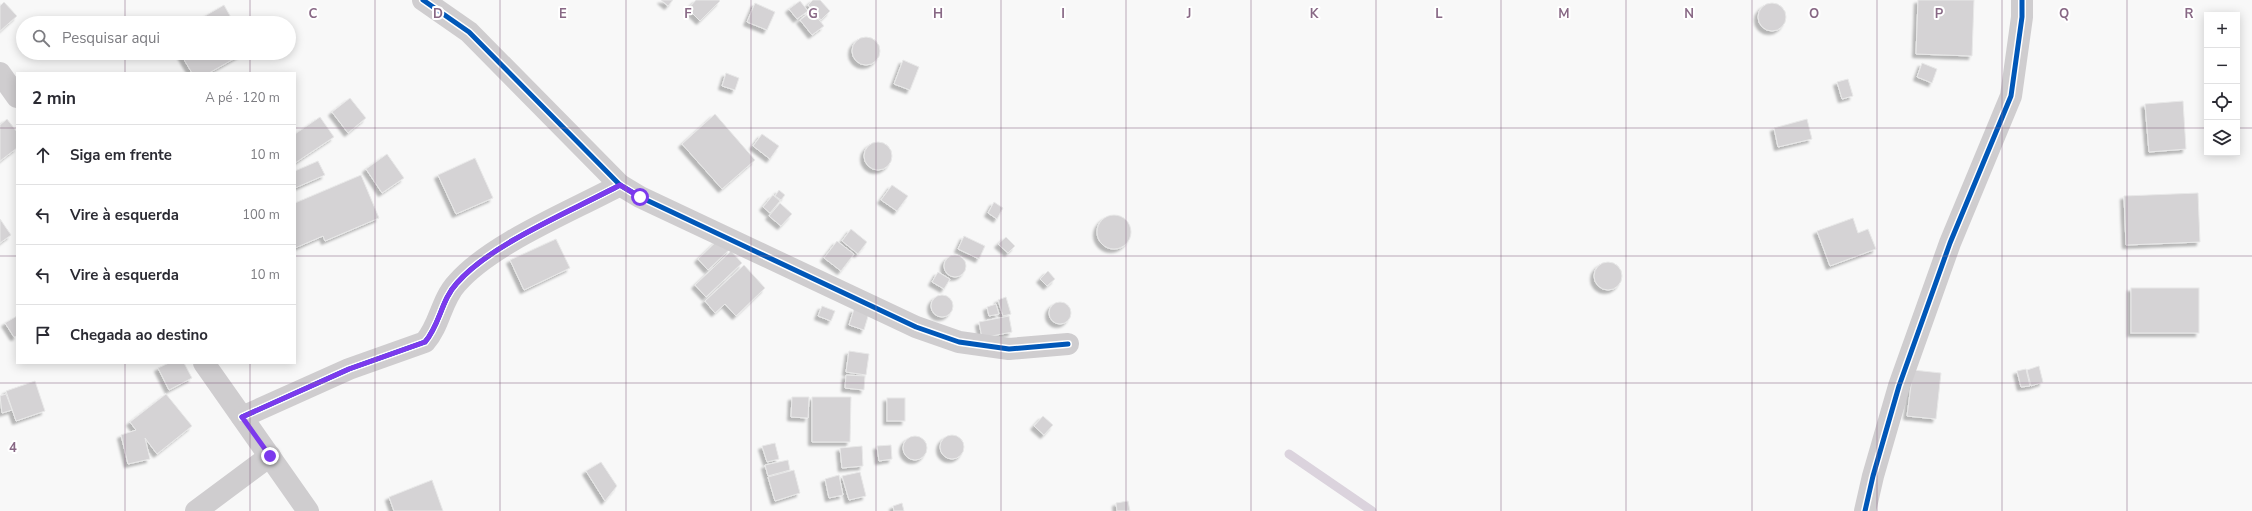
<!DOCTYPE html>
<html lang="pt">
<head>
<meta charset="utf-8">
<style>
	body { margin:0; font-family:"Nunito Sans",sans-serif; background:#f2f2f3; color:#2b2b33 }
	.controls { position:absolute; right:12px; top:12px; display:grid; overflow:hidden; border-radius:0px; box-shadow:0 2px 10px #0003 }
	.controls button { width:36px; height:36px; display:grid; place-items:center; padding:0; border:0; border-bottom:1px solid #e1e1e2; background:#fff; color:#2b2b33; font:20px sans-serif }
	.stop { position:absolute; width:12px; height:12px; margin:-9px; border:3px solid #7c3aed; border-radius:50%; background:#fff }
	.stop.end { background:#7c3aed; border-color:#fff; box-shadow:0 1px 4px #0008 }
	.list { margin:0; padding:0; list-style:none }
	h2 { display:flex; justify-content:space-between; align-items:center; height:52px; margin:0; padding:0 16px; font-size:17px }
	h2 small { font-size:13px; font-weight:400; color:#7c7c81 }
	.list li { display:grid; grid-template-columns:26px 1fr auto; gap:12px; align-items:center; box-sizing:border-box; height:60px; padding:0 16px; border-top:1px solid #e1e1e2 }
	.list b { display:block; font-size:15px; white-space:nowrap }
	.list em { font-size:13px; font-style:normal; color:#7c7c81 }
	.icon { flex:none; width:22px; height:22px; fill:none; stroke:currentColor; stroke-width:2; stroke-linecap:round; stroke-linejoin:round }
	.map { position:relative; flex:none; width:2252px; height:511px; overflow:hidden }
	.search { position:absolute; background:#fff; box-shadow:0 2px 10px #0003; left:16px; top:16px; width:280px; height:44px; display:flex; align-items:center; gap:10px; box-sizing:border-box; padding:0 14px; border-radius:22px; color:#7c7c81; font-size:15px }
	.panel { position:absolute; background:#fff; box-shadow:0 2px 10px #0003; left:16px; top:72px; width:280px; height:292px; border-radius:0px }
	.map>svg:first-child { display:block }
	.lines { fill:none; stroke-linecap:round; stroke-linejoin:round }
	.stream { stroke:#dbd3dd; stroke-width:9 }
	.building { fill:#d5d3d5; stroke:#e8e8e8; filter:url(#shadow) }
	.street { stroke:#cfcdcf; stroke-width:22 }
	.cycleway-casing { stroke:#fff; stroke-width:8 }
	.cycleway { stroke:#0057b8; stroke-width:5 }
	.route { stroke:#7c3aed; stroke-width:5 }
	.grid { fill:none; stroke:#886885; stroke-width:1; stroke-opacity:0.55 }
	.grid-label { font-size:13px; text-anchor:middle; font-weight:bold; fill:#886885; stroke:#fff; stroke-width:4; stroke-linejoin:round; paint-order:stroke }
</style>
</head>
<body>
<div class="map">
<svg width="2252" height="511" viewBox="0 0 2252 511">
	<defs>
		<filter id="shadow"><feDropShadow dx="-3.5" dy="3.5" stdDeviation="1" flood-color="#0004"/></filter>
	</defs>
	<rect width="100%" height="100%" fill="#f8f8f8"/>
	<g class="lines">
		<!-- stream -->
		<path class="stream" d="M1289 454 1372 511"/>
	</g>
	<!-- building -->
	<g class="building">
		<path d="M661 0H673L668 6Z"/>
		<path d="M696 0H719L720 1 700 21 688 9Z"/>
		<path d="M813 0H820L830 11 821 20 808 5Z"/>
		<path d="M1918 0H1974L1972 56 1916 54Z"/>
		<path d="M800 1 808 11 797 19 789 9Z"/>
		<path d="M4 2 17 16 0 31V6Z"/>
		<circle cx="1772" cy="17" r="14"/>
		<path d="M755 3 775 12 767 30 747 22Z"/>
		<path d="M224 5 234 23H193Z"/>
		<path d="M812 11 824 26 812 35 800 20Z"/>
		<circle cx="866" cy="51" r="14"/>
		<path d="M180 53H244L209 73H192Z"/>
		<path d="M903 60 919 67 910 90 894 84Z"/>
		<path d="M1922 63 1937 69 1932 83 1917 77Z"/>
		<path d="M726 73 739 78 735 90 722 86Z"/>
		<path d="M1848 79 1853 96 1842 99 1837 82Z"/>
		<path d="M350 98 366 118 348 133 332 112Z"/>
		<path d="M2183 101 2186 149 2149 152 2145 104Z"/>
		<path d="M715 114 755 160 722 189 682 144Z"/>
		<path d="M320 117 334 137 295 163V134Z"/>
		<path d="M7 119 17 132V148L0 161V125Z"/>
		<path d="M1807 119 1812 139 1778 147 1774 128Z"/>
		<path d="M762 134 779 146 770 159 753 146Z"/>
		<circle cx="878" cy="156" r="14"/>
		<path d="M387 154 404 178 382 193 366 169Z"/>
		<path d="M475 158 493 198 456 214 438 175Z"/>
		<path d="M318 161 325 175 295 188V171Z"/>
		<path d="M361 175 379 218 325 241 323 236 295 248V203Z"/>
		<path d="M892 185 908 196 897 211 881 200Z"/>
		<path d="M779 190 785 195 781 200 775 196Z"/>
		<path d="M2198 193 2200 242 2126 245 2124 196Z"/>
		<path d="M773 195 780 201 770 213 763 207Z"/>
		<path d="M994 202 1003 208 997 219 988 213Z"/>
		<path d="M780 203 792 214 781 226 769 216Z"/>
		<circle cx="1114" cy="232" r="17"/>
		<path d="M1853 218 1858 233 1868 229 1876 249 1830 266 1817 231Z"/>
		<path d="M0 219 11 235 0 243Z"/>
		<path d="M851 229 867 242 858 254 842 241Z"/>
		<path d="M964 236 985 246 979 259 958 249Z"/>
		<path d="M1006 237 1015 246 1008 253 998 244Z"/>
		<path d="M556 239 570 268 524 290 510 260Z"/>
		<path d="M719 239 730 249 708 270 698 259Z"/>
		<path d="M837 241 854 254 841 271 824 258Z"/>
		<path d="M731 251 742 263 706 297 695 285Z"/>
		<circle cx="955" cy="266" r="11"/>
		<circle cx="1608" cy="276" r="14"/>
		<path d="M744 265 765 288 736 316 725 304 715 313 705 301Z"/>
		<path d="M1048 271 1055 279 1047 286 1040 279Z"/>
		<path d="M938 272 950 279 944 289 932 282Z"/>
		<rect x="2131" y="288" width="68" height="45"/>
		<circle cx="942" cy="306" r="11"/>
		<path d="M1006 297 1011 314 1003 316 998 300Z"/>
		<circle cx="1060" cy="313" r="11"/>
		<path d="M996 304 999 314 989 316 987 307Z"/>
		<path d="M822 306 835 311 831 321 818 316Z"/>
		<path d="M854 309 869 313 864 330 849 325Z"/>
		<path d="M17 316V336L14 337 5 323Z"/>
		<path d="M1009 316 1012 332 982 338 979 322Z"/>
		<path d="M849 351 869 354 866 375 846 372Z"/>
		<path d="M169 363H184L192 378 169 390 158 368Z"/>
		<path d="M2039 366 2043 382 2031 386 2027 370Z"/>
		<path d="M2026 369 2030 386 2021 387 2017 371Z"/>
		<path d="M1913 370 1941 373 1936 419 1907 416Z"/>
		<path d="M846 375 865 376 864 390 845 388Z"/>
		<path d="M35 381 45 411 16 421 6 391Z"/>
		<path d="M6 394 12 410 2 413 0 396Z"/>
		<path d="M166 394 192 426 157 454 145 438 150 459 128 464 121 435 136 430 130 422Z"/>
		<path d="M792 397H809L808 418 791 417Z"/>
		<path d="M812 397H851L850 442H812Z"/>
		<rect x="887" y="398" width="18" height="23"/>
		<path d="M1043 416 1053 425 1044 435 1034 426Z"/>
		<circle cx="952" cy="447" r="12"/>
		<circle cx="915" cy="448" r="12"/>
		<path d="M775 443 779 459 767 462 762 446Z"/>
		<path d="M891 445 892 459 879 461 877 446Z"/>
		<path d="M862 446 863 466 842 468 840 448Z"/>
		<path d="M788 460 790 470 768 476 765 465Z"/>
		<path d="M601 462 617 486 605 501 586 471Z"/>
		<path d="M794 470 800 493 775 501 768 477Z"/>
		<path d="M860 472 866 496 849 500 842 476Z"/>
		<path d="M839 475 843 495 829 498 825 479Z"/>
		<path d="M432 480 443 511H394L389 497Z"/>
		<path d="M1128 501 1130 511H1117L1116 503Z"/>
		<path d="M902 503 904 511H894L893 506Z"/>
	</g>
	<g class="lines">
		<!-- street -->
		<g class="street">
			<path d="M423 0 469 32 620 185 640 197 916 327 959 342 1009 349 1068 344"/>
			<path d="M0 73 17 97"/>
			<path d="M204 363 308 511"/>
			<path d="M242 417 349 369 425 342C440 325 441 300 457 283 492 243 572 211 620 185"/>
			<path d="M196 511 270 456"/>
			<path d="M1865 511 1873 476 1899 386 1950 243 2011 96 2022 17V0"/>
		</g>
		<defs>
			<g id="cycleway">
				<path d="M423 0 469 32 620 185 640 197 916 327 959 342 1009 349 1068 344"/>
				<path d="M242 417 349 369 425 342C440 325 441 300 457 283 492 243 572 211 620 185"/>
				<path d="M1865 511 1873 476 1899 386 1950 243 2011 96 2022 17V0"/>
			</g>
		</defs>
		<!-- cycleway casing -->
		<use href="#cycleway" class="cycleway-casing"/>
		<!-- cycleway -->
		<use href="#cycleway" class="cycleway"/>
	</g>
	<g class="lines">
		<!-- route -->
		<path class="route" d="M270 456 242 417 349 369 425 342C440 325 441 300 457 283 492 243 572 211 620 185L640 197"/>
	</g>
	<!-- grid -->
	<path class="grid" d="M125 0V23M250 0V23M375 0V511M500 0V511M626 0V511M751 0V511M876 0V511M1001 0V511M1126 0V511M1251 0V511M1376 0V511M1501 0V511M1626 0V511M1752 0V511M1877 0V511M2002 0V511M2127 0V511M125 53V73M250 53V73M0 128H17M295 128H2207M2237 128H2252M0 256H17M295 256H2252M125 363V511M250 363V511M0 383H2252"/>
	<g class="grid-label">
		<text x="313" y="18">C</text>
		<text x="438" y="18">D</text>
		<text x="563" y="18">E</text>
		<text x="688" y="18">F</text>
		<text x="813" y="18">G</text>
		<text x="938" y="18">H</text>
		<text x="1063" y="18">I</text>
		<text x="1189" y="18">J</text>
		<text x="1314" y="18">K</text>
		<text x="1439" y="18">L</text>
		<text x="1564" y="18">M</text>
		<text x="1689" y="18">N</text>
		<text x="1814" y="18">O</text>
		<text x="1939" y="18">P</text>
		<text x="2064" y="18">Q</text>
		<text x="2189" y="18">R</text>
		<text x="13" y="452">4</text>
	</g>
</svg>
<div class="controls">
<button>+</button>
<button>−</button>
<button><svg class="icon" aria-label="locate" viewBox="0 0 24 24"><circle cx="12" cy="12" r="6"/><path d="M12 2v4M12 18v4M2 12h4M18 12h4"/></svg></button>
<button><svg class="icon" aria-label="layers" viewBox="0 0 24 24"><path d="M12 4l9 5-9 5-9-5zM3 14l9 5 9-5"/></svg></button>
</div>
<div class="stop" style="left:640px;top:197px"></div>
<div class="stop end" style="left:270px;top:456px"></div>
<div class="search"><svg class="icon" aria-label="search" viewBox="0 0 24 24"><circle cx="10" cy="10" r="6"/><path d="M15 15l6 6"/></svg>Pesquisar aqui</div>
<section class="panel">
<h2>2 min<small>A pé · 120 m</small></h2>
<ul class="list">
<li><svg class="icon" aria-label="ahead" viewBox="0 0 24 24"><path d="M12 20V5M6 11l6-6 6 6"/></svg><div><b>Siga em frente</b></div><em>10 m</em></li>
<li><svg class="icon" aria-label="left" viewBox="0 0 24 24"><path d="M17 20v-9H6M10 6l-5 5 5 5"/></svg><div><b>Vire à esquerda</b></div><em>100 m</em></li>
<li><svg class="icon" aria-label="left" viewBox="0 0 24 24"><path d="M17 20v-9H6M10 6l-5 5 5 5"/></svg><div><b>Vire à esquerda</b></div><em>10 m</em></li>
<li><svg class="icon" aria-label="arrive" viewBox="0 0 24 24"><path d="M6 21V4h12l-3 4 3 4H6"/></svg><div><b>Chegada ao destino</b></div></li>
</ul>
</section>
</div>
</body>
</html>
